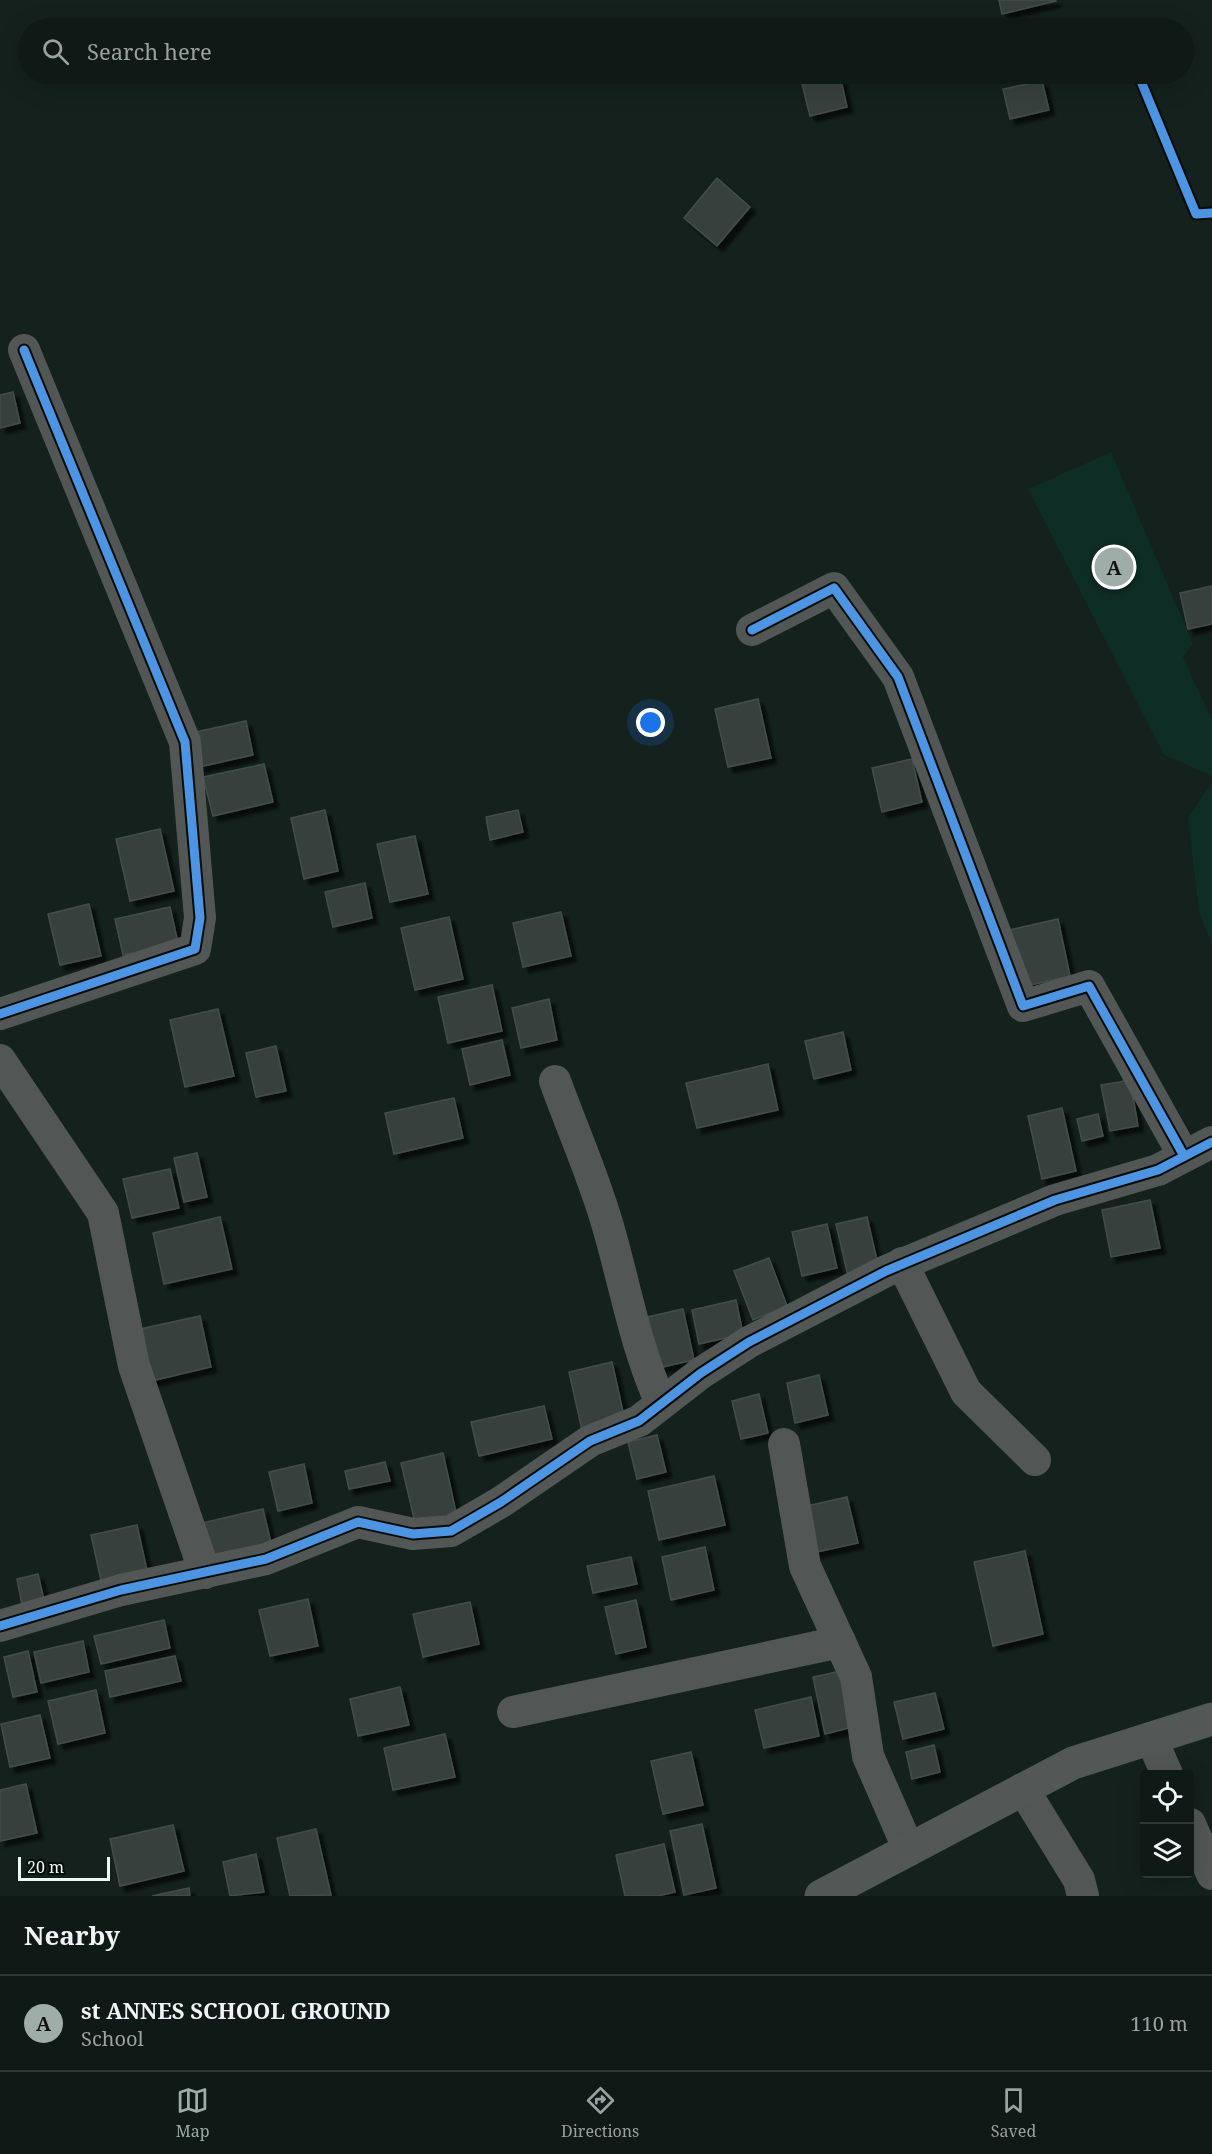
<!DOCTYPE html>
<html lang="en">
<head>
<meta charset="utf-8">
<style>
	body { margin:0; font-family:"Noto Serif",serif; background:#1d2623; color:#f1f3f6 }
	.controls { position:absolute; right:18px; bottom:18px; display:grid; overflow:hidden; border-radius:6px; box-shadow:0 6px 24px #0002 }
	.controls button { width:54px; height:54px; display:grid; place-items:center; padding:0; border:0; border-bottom:2px solid #2f3835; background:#0f1916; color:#f1f3f6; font:30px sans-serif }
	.scale { position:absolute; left:18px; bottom:15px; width:92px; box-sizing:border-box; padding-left:6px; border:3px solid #eaf9f3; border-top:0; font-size:16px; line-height:21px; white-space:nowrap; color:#eaf9f3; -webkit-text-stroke:4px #040d0a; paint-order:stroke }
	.you { position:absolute; left:651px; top:723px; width:21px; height:21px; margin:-15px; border:4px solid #fff; border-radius:50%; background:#1a73e8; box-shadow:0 0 0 9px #1a73e833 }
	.badge { display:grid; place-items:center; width:39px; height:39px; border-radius:50%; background:#9fada8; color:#111; font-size:20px; font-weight:700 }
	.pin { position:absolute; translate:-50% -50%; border:3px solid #fff; box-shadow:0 2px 6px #0006 }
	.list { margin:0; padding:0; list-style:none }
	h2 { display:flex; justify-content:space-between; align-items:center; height:78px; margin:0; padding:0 24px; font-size:26px }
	h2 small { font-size:20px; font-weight:400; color:#9ba0a1 }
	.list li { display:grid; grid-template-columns:39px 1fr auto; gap:18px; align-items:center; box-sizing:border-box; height:96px; padding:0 24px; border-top:2px solid #2f3835 }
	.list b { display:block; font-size:22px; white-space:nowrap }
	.list p { margin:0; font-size:20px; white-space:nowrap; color:#9ba0a1 }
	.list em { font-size:20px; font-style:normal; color:#9ba0a1 }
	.icon { flex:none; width:33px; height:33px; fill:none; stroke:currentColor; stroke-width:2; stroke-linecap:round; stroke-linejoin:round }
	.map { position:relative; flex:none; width:1212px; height:1896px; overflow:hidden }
	.search { position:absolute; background:#0f1916; box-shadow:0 6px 24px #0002; left:18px; right:18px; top:18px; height:66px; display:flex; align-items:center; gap:15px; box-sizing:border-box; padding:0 21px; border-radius:33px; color:#9ba0a1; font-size:22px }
	.sheet { height:174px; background:#0f1916 }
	nav { display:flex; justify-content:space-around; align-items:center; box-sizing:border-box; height:84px; border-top:2px solid #2f3835; background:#0f1916; font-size:16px; color:#9ba0a1 }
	nav a { display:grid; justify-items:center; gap:3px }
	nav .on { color:#9fada8 }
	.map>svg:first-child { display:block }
	.built { fill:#0d2d25 }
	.building { fill:#37413e; stroke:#434e4b; stroke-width:1.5; filter:url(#shadow) }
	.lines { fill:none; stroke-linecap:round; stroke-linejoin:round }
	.street { stroke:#525755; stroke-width:32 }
	.secondary { stroke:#525856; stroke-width:33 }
	.cycleway-casing { stroke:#040d0a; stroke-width:13 }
	.cycleway { stroke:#4d94e3; stroke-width:9 }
</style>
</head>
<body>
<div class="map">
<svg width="1212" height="1896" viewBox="0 0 1212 1896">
	<defs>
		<filter id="shadow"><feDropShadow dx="5.5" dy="5.5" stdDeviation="1.5" flood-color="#0009"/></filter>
	</defs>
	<rect width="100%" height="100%" fill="#14211d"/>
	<!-- built -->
	<g class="built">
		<path d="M1111 452 1193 644 1183 657 1212 720V776L1164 755 1028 489Z"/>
		<path d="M1212 782V946L1199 913 1188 817Z"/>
	</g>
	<!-- building -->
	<g class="building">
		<path d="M999 0H1055L1056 1 1002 14Z"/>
		<path d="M840 76 847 107 810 116 802 84Z"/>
		<path d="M1042 81 1049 110 1010 119 1003 89Z"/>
		<path d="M717 178 750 207 717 246 684 218Z"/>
		<path d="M13 392 20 423 0 428V395Z"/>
		<path d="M1212 586V624L1188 629 1180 593Z"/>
		<path d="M758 699 771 758 728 767 715 709Z"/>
		<path d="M246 721 253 755 199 767 191 733Z"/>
		<path d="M912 759 922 802 882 812 872 768Z"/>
		<path d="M264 764 273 802 213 816 203 777Z"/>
		<path d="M325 810 338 871 304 879 291 818Z"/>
		<path d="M518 810 523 832 490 840 486 817Z"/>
		<path d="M160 829 174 891 130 901 116 839Z"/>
		<path d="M415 836 428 894 390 902 377 844Z"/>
		<path d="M365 883 372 918 333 927 325 892Z"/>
		<path d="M89 904 101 956 60 965 48 914Z"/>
		<path d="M170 907 178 943 123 955 115 919Z"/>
		<path d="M561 912 571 956 523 967 513 923Z"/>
		<path d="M449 917 463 979 415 990 401 928Z"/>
		<path d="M1058 919 1070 976 1022 987 1009 930Z"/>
		<path d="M492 985 502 1031 448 1043 438 997Z"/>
		<path d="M549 999 557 1040 521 1048 512 1008Z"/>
		<path d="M218 1009 234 1076 185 1087 170 1020Z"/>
		<path d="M843 1032 851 1070 814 1079 805 1041Z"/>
		<path d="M502 1040 510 1075 470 1085 462 1049Z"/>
		<path d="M276 1046 286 1091 256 1097 246 1053Z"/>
		<path d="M768 1064 778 1110 697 1128 686 1083Z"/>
		<path d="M1130 1080 1138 1126 1110 1131 1101 1085Z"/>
		<path d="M454 1098 463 1138 394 1154 385 1113Z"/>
		<path d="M1062 1108 1076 1171 1042 1179 1028 1116Z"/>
		<path d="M1098 1114 1103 1136 1082 1141 1077 1119Z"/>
		<path d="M197 1153 207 1197 184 1202 174 1158Z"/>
		<path d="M170 1169 179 1208 132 1218 123 1179Z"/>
		<path d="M1150 1200 1160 1248 1111 1257 1102 1210Z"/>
		<path d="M220 1217 232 1269 164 1284 153 1233Z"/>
		<path d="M867 1217 879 1269 848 1276 836 1224Z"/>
		<path d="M827 1224 837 1268 802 1276 792 1232Z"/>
		<path d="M769 1258 787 1306 753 1320 734 1271Z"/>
		<path d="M736 1300 743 1334 699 1344 692 1310Z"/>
		<path d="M683 1309 694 1360 649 1370 638 1319Z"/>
		<path d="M200 1316 211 1367 147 1382 135 1330Z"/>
		<path d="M612 1362 625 1421 582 1430 569 1372Z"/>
		<path d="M819 1375 828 1415 795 1423 787 1383Z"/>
		<path d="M759 1394 768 1433 741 1439 732 1401Z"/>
		<path d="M544 1406 552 1439 479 1456 471 1422Z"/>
		<path d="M657 1435 666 1472 637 1479 628 1442Z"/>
		<path d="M443 1453 457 1517 416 1527 401 1463Z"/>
		<path d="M385 1462 390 1481 349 1489 345 1471Z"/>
		<path d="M304 1464 312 1503 278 1511 269 1472Z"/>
		<path d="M714 1476 725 1525 659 1540 648 1491Z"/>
		<path d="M847 1497 858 1543 812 1553 802 1507Z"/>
		<path d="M263 1509 273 1551 212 1565 202 1523Z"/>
		<path d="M137 1525 148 1575 102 1585 91 1535Z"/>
		<path d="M705 1547 714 1590 671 1600 662 1557Z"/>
		<path d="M1025 1551 1043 1634 993 1646 974 1562Z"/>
		<path d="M631 1557 637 1584 593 1593 587 1566Z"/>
		<path d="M38 1574 44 1600 22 1605 17 1579Z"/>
		<path d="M308 1599 318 1646 270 1656 259 1610Z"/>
		<path d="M636 1600 646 1647 616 1654 605 1607Z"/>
		<path d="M470 1602 479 1644 423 1657 413 1614Z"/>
		<path d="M164 1620 170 1648 101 1664 94 1636Z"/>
		<path d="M83 1641 89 1672 41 1683 34 1652Z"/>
		<path d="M28 1651 37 1692 13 1697 4 1657Z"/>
		<path d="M175 1656 181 1681 110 1697 105 1671Z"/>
		<path d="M841 1671 853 1727 825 1734 813 1677Z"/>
		<path d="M400 1687 409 1725 358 1736 350 1699Z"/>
		<path d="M96 1690 105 1733 58 1744 48 1701Z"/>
		<path d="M935 1693 944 1729 903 1739 894 1702Z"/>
		<path d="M811 1697 819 1736 764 1748 755 1710Z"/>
		<path d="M40 1715 50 1758 10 1767 1 1724Z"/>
		<path d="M445 1734 455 1777 393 1790 384 1748Z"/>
		<path d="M934 1745 940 1772 912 1779 906 1752Z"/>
		<path d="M691 1752 703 1805 663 1814 651 1761Z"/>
		<path d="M26 1784 37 1833 0 1841V1790Z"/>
		<path d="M702 1824 716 1888 684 1895 670 1831Z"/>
		<path d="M173 1825 184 1871 120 1886 110 1839Z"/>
		<path d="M316 1829 331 1895 290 1896 277 1838Z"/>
		<path d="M664 1844 675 1892 658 1896H625L616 1855Z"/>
		<path d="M256 1854 264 1892 230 1896 223 1862Z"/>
		<path d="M189 1888 190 1896H152Z"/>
	</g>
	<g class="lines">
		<!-- street -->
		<g class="street">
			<path d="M752 630 834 588 898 677 1023 1006 1089 986 1184 1156"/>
			<path d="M0 1014 195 949 200 918 185 742 24 350"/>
			<path d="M0 1060 103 1213 134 1366 205 1573"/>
			<path d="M555 1081C572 1128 593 1175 607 1223 625 1284 635 1346 661 1403"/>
			<path d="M902 1263 966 1392 1035 1460"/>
			<path d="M784 1444 805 1566 856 1677 868 1756 909 1850"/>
			<path d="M0 1626 121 1590 266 1559 358 1522 413 1534 451 1531 501 1502 590 1441 639 1421 701 1373 749 1342 886 1271 1055 1200 1158 1170 1212 1142"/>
			<path d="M513 1712 840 1642"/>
			<path d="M1151 1738 1167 1774"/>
			<path d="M1023 1789 1079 1880 1083 1896"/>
			<path d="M1190 1824 1212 1874"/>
		</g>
		<!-- secondary -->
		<path class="secondary" d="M821 1896 1073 1763 1212 1719"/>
		<defs>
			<g id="cycleway">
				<path d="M1138 74 1196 214 1212 213"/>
				<path d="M752 630 834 588 898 677 1023 1006 1089 986 1184 1156"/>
				<path d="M0 1014 195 949 200 918 185 742 24 350"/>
				<path d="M0 1626 121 1590 266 1559 358 1522 413 1534 451 1531 501 1502 590 1441 639 1421 701 1373 749 1342 886 1271 1055 1200 1158 1170 1212 1142"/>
			</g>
		</defs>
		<!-- cycleway casing -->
		<use href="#cycleway" class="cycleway-casing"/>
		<!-- cycleway -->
		<use href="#cycleway" class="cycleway"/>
	</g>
</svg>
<div class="controls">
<button><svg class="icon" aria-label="locate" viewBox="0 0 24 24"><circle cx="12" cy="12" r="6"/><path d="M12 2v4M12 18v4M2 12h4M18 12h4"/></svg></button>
<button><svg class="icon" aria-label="layers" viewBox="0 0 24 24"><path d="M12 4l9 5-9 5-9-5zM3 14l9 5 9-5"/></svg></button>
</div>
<div class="scale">20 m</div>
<div class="you"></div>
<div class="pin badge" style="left:1114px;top:567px">A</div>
<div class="search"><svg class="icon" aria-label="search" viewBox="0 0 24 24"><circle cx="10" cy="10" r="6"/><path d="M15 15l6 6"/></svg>Search here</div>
</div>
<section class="sheet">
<h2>Nearby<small></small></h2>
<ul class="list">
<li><span class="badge">A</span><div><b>st ANNES SCHOOL GROUND</b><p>School</p></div><em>110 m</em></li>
</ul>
</section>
<nav>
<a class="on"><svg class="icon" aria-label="map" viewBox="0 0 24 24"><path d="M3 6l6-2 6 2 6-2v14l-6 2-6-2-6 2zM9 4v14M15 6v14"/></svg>Map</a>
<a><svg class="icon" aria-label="directions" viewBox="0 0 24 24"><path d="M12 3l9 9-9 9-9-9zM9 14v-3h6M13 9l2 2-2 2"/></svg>Directions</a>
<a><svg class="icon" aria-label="saved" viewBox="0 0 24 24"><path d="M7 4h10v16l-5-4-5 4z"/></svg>Saved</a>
</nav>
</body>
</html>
